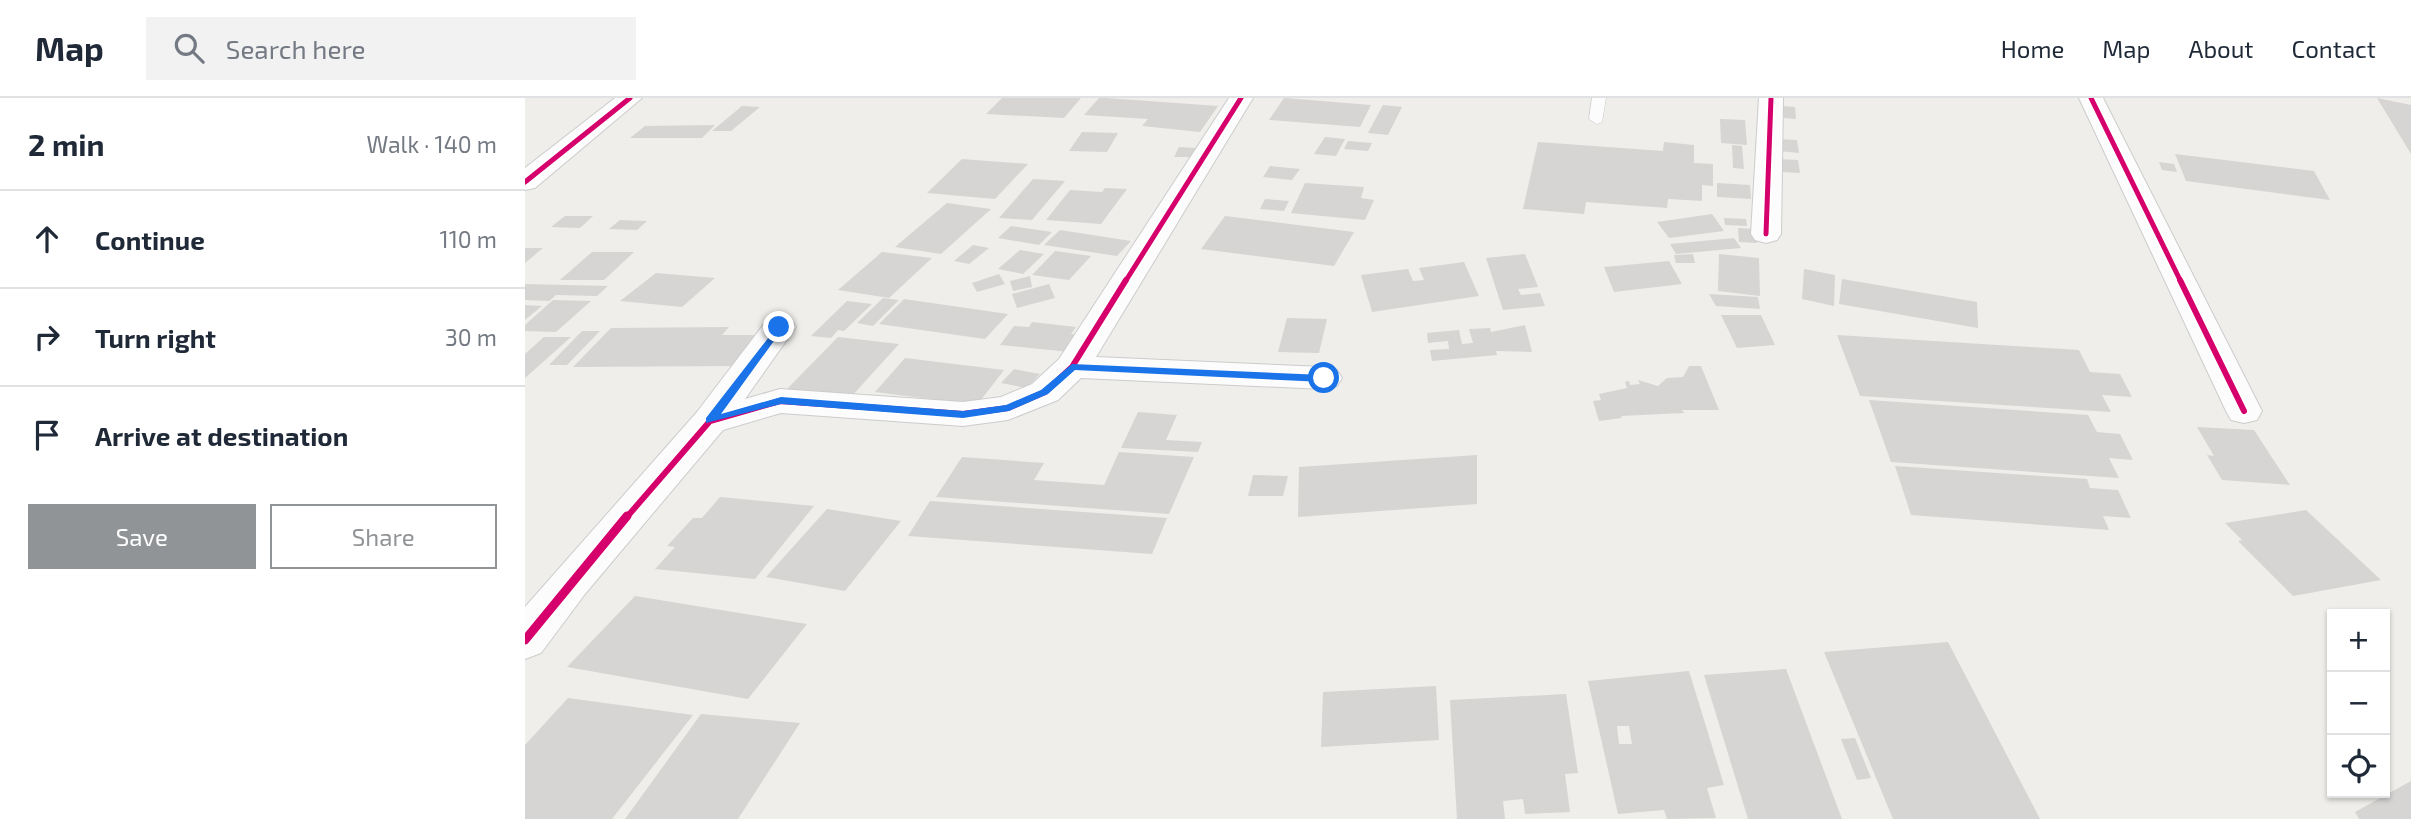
<!DOCTYPE html>
<html lang="en">
<head>
<meta charset="utf-8">
<style>
	body { margin:0; font-family:"Exo 2",sans-serif; background:#f2f2f3; color:#1f2937 }
	.controls { position:absolute; right:21px; bottom:21px; display:grid; overflow:hidden; border-radius:0px; box-shadow:0 2px 5px #0004 }
	.controls button { width:63px; height:63px; display:grid; place-items:center; padding:0; border:0; border-bottom:2px solid #e0e1e3; background:#fff; color:#1f2937; font:35px sans-serif }
	.stop { position:absolute; width:21px; height:21px; margin:-16px; border:5px solid #1a73e8; border-radius:50%; background:#fff }
	.stop.end { background:#1a73e8; border-color:#fff; box-shadow:0 2px 7px #0008 }
	.list { margin:0; padding:0; list-style:none }
	h2 { display:flex; justify-content:space-between; align-items:center; height:91px; margin:0; padding:0 28px; font-size:30px }
	h2 small { font-size:23px; font-weight:400; color:#747a83 }
	.list li { display:grid; grid-template-columns:46px 1fr auto; gap:21px; align-items:center; box-sizing:border-box; height:98px; padding:0 28px; border-top:2px solid #e0e1e3 }
	.list b { display:block; font-size:26px; white-space:nowrap }
	.list em { font-size:23px; font-style:normal; color:#747a83 }
	.actions { display:flex; gap:14px; padding:21px 28px }
	.actions a { flex:1; padding:16px 0; border:2px solid #919496; border-radius:0px; text-align:center; font-size:24px; color:#919496 }
	.actions .main { background:#919496; color:#fff }
	.icon { flex:none; width:38px; height:38px; fill:none; stroke:currentColor; stroke-width:2; stroke-linecap:round; stroke-linejoin:round }
	.map { position:relative; flex:none; width:1886px; height:721px; overflow:hidden }
	header { display:flex; align-items:center; gap:42px; box-sizing:border-box; height:98px; padding:0 35px; background:#fff; border-bottom:2px solid #e0e1e3 }
	header strong { font-size:33px }
	nav { display:flex; gap:38px; margin-inline-start:auto; font-size:24px }
	.search { width:490px; height:63px; background:#f2f2f3; display:flex; align-items:center; gap:18px; box-sizing:border-box; padding:0 24px; border-radius:0px; color:#747a83; font-size:26px }
	main { display:flex }
	aside { flex:1; background:#fff }
	.map>svg:first-child { display:block }
	.building { fill:#d6d5d3; fill-rule:evenodd }
	.lines { fill:none; stroke-linecap:round; stroke-linejoin:round }
	.lane-casing { stroke:#cbcccc; stroke-width:1 }
	.street-casing { stroke:#cbcccc; stroke-width:2 }
	.lane { fill:#fdfcfc; fill-rule:evenodd }
	.street { fill:#fdfcfc; fill-rule:evenodd }
	.cycleway-far2-casing { stroke:#fff; stroke-width:9 }
	.cycleway-far1-casing { stroke:#fff; stroke-width:10 }
	.cycleway-casing { stroke:#fff; stroke-width:13 }
	.cycleway-far2 { stroke:#d6006c; stroke-width:5 }
	.cycleway-far1 { stroke:#d6006c; stroke-width:6 }
	.cycleway { stroke:#d6006c; stroke-width:9 }
	.route { fill:#1a73e8 }
</style>
</head>
<body>
<header>
<strong>Map</strong>
<div class="search"><svg class="icon" aria-label="search" viewBox="0 0 24 24"><circle cx="10" cy="10" r="6"/><path d="M15 15l6 6"/></svg>Search here</div>
<nav><a>Home</a><a>Map</a><a>About</a><a>Contact</a></nav>
</header>
<main>
<aside>
<h2>2 min<small>Walk · 140 m</small></h2>
<ul class="list">
<li><svg class="icon" aria-label="ahead" viewBox="0 0 24 24"><path d="M12 20V5M6 11l6-6 6 6"/></svg><div><b>Continue</b></div><em>110 m</em></li>
<li><svg class="icon" aria-label="right" viewBox="0 0 24 24"><path d="M7 20v-9h11M14 6l5 5-5 5"/></svg><div><b>Turn right</b></div><em>30 m</em></li>
<li><svg class="icon" aria-label="arrive" viewBox="0 0 24 24"><path d="M6 21V4h12l-3 4 3 4H6"/></svg><div><b>Arrive at destination</b></div></li>
</ul>
<div class="actions"><a class="main">Save</a><a>Share</a></div>
</aside>
<div class="map">
<svg width="1886" height="721" viewBox="0 0 1886 721">
	<rect width="100%" height="100%" fill="#efeeea"/>
	<!-- building -->
	<g class="building">
		<path d="M477 0H556L539 20 461 16Z"/>
		<path d="M574 0H581L693 8 675 34 617 28 623 21 559 17Z"/>
		<path d="M759 0H760L846 7 835 29 744 22Z"/>
		<path d="M1852 0 1886 7V56Z"/>
		<path d="M858 7 877 9 863 37 843 35Z"/>
		<path d="M217 8 235 9 206 33H187Z"/>
		<path d="M1257 8 1270 9 1271 21 1259 20Z"/>
		<path d="M1195 21 1220 22 1222 47 1196 45Z"/>
		<path d="M190 27 177 40H105L120 28Z"/>
		<path d="M557 34 593 35 582 54 544 53Z"/>
		<path d="M800 39 820 41 811 58 789 56Z"/>
		<path d="M1253 41 1272 42 1274 55 1254 53Z"/>
		<path d="M823 43 847 45 843 53 819 51Z"/>
		<path d="M1013 44 1138 53 1139 44 1169 47V65L1188 66V88L1177 87V103L1143 101 1142 110 1061 104 1059 116 998 111Z"/>
		<path d="M1207 47 1217 48 1219 71 1208 70Z"/>
		<path d="M654 49 671 50 667 59H649Z"/>
		<path d="M1650 56 1789 73 1805 102 1661 83Z"/>
		<path d="M437 61 503 66 470 101 402 95Z"/>
		<path d="M1255 61 1273 62 1275 75 1257 74Z"/>
		<path d="M1634 64 1649 66 1652 74 1637 72Z"/>
		<path d="M745 68 775 71 767 82 738 79Z"/>
		<path d="M508 81 540 83 507 122 474 120Z"/>
		<path d="M780 85 839 89 836 100 849 102 840 122 766 115Z"/>
		<path d="M1192 85 1225 87 1226 101 1192 99Z"/>
		<path d="M580 90 602 91 576 126 521 122 545 92 577 94Z"/>
		<path d="M740 101 764 103 759 113 735 111Z"/>
		<path d="M422 105 466 111 416 156 370 149Z"/>
		<path d="M1187 116 1199 133 1144 140 1132 124Z"/>
		<path d="M40 118H68L55 130 26 129Z"/>
		<path d="M700 118 829 134 809 168 676 151Z"/>
		<path d="M1199 120 1221 121 1222 128 1200 127Z"/>
		<path d="M95 122 122 123 112 132 84 131Z"/>
		<path d="M486 128 527 134 514 147 473 140Z"/>
		<path d="M1213 130 1230 131 1232 145 1214 144Z"/>
		<path d="M535 132 606 143 592 158 519 147Z"/>
		<path d="M1209 140 1216 150 1151 156 1145 146Z"/>
		<path d="M448 147 464 150 444 166 429 163Z"/>
		<path d="M0 150H18L0 165Z"/>
		<path d="M495 152 519 156 498 176 473 171Z"/>
		<path d="M530 153 566 158 544 182 507 177Z"/>
		<path d="M67 154H109L79 182H35Z"/>
		<path d="M357 154 407 160 364 200 313 192Z"/>
		<path d="M1000 156 1013 189 993 191 996 197 1015 195 1020 208 978 212 961 160Z"/>
		<path d="M1168 156 1170 165H1151L1149 157Z"/>
		<path d="M1194 156 1234 160 1235 198 1193 193Z"/>
		<path d="M1144 163 1157 186 1089 194 1079 169Z"/>
		<path d="M939 164 954 198 847 214 836 177 883 171 888 183 899 182 894 170Z"/>
		<path d="M1279 171 1310 177 1309 208 1277 201Z"/>
		<path d="M131 175 190 180 157 209 95 203Z"/>
		<path d="M474 176 480 186 452 194 447 185Z"/>
		<path d="M505 178 507 189 488 193 485 183Z"/>
		<path d="M1317 181 1452 204 1453 230 1314 206Z"/>
		<path d="M0 186 83 188 72 198 31 197 24 203 0 202Z"/>
		<path d="M524 186 530 200 492 210 487 196Z"/>
		<path d="M1184 196 1233 199 1235 211 1191 208Z"/>
		<path d="M358 200 374 202 348 228 332 225Z"/>
		<path d="M379 201 483 216 460 241 354 226Z"/>
		<path d="M28 202 66 203 31 234 0 233V227Z"/>
		<path d="M322 203 347 206 319 233 313 232 306 240 286 238Z"/>
		<path d="M0 207 17 208 0 222Z"/>
		<path d="M1196 217H1236L1250 247 1212 250Z"/>
		<path d="M762 220 802 221 794 255 753 254Z"/>
		<path d="M507 224 551 229 546 236 566 238 554 255 475 247 489 228 504 229Z"/>
		<path d="M1000 227 1007 254 971 253 972 257 907 263 905 252 924 251 923 243 903 245 902 235 934 232 937 246 948 245 944 231 965 230 966 234Z"/>
		<path d="M204 229 197 237H235L210 268 48 269 86 230Z"/>
		<path d="M57 233H75L42 267H24Z"/>
		<path d="M1312 237 1554 252 1565 274 1595 276 1607 299 1577 297 1586 314 1335 298Z"/>
		<path d="M19 239H46L0 280V256Z"/>
		<path d="M313 239 374 246 326 299 262 291Z"/>
		<path d="M380 260 479 272 452 307 350 294Z"/>
		<path d="M1164 268H1176L1194 312H1157L1159 315 1096 318 1097 320 1074 323 1068 303 1076 302 1074 296 1102 290 1100 284 1104 283 1105 287 1115 286 1113 282 1133 288 1142 280 1158 279Z"/>
		<path d="M489 271 515 276 502 290 476 285Z"/>
		<path d="M1344 302 1563 317 1572 334 1595 336 1608 362 1584 360 1594 380 1366 364Z"/>
		<path d="M613 314 652 317 641 342 677 344 673 354 596 350Z"/>
		<path d="M1672 329 1729 332 1765 387 1697 382 1682 357 1689 358Z"/>
		<path d="M594 354 669 359 644 416 411 399 437 359 519 365 509 382 579 387Z"/>
		<path d="M952 357V406L773 419 774 369Z"/>
		<path d="M1370 368 1562 381 1565 390 1593 392 1606 420 1578 418 1584 432 1386 417Z"/>
		<path d="M728 377 763 378 758 398H723Z"/>
		<path d="M195 399 289 408 230 481 130 471 150 449 142 448 168 420H177Z"/>
		<path d="M405 403 642 420 627 456 383 438Z"/>
		<path d="M302 411 376 423 320 493 241 479Z"/>
		<path d="M1781 412 1856 482 1768 498 1713 443 1717 442 1700 425Z"/>
		<path d="M110 498 282 526 223 601 42 569Z"/>
		<path d="M1423 544 1515 721H1368L1299 554Z"/>
		<path d="M1261 571 1317 721H1223L1179 577Z"/>
		<path d="M1164 573 1199 687 1182 690 1191 720 1142 721 1139 712 1093 716 1063 583ZM1092 628H1104L1107 646H1094Z"/>
		<path d="M911 588 914 642 796 649 798 594Z"/>
		<path d="M1041 596 1053 675 1040 676 1045 714 1000 716 998 701 978 703 980 721H932L925 602Z"/>
		<path d="M43 600 168 617 87 721H0V647Z"/>
		<path d="M176 616 275 625 213 721H100Z"/>
		<path d="M1330 640 1346 680 1332 682 1316 641Z"/>
		<path d="M1886 683V721H1834L1830 714Z"/>
	</g>
	<g class="lines">
		<defs>
			<path id="lane" d="M1067 0H1081L1077 24 1072 26 1064 21Z"/>
			<g id="street">
				<path d="M90 0H117L10 90 0 92V70Z"/>
				<path d="M704 0H728L571 259 799 269 812 272 817 280 812 288 799 291 556 280 533 302 483 322 438 328 256 315 198 332 60 496 16 555 0 561V509L172 314 242 222 254 219 266 222 271 229 220 301 255 291 438 304 476 299 507 286 534 261Z"/>
				<path d="M1234 0H1258L1256 136 1252 142 1241 145 1230 142 1226 136Z"/>
				<path d="M1554 0H1578L1737 313 1732 322 1719 325 1706 322 1701 313Z"/>
			</g>
		</defs>
		<!-- lane casing -->
		<use href="#lane" class="lane-casing"/>
		<!-- street casing -->
		<use href="#street" class="street-casing"/>
		<!-- lane -->
		<use href="#lane" class="lane"/>
		<!-- street -->
		<use href="#street" class="street"/>
		<defs>
			<g id="cycleway-far2">
				<path d="M1566 0 1656 184"/>
				<path d="M0 84 105 0"/>
				<path d="M1241 136 1246 0"/>
				<path d="M600 184 716 0"/>
			</g>
			<g id="cycleway-far1">
				<path d="M1655 182 1719 313"/>
				<path d="M101 420 185 323 255 303 438 316 483 310 520 294 547 269 601 182"/>
			</g>
			<path id="cycleway" d="M0 542 102 418"/>
		</defs>
		<!-- cycleway-far2 casing -->
		<use href="#cycleway-far2" class="cycleway-far2-casing"/>
		<!-- cycleway-far1 casing -->
		<use href="#cycleway-far1" class="cycleway-far1-casing"/>
		<!-- cycleway casing -->
		<use href="#cycleway" class="cycleway-casing"/>
		<!-- cycleway-far2 -->
		<use href="#cycleway-far2" class="cycleway-far2"/>
		<!-- cycleway-far1 -->
		<use href="#cycleway-far1" class="cycleway-far1"/>
		<!-- cycleway -->
		<use href="#cycleway" class="cycleway"/>
	</g>
	<!-- route -->
	<path class="route" d="M254 226 259 229 196 316 256 299 438 313 481 307 516 292 547 266 799 277 804 280 799 284 550 272 523 296 484 313 438 320 256 306 181 325V320Z"/>
</svg>
<div class="controls">
<button>+</button>
<button>−</button>
<button><svg class="icon" aria-label="locate" viewBox="0 0 24 24"><circle cx="12" cy="12" r="6"/><path d="M12 2v4M12 18v4M2 12h4M18 12h4"/></svg></button>
</div>
<div class="stop" style="left:799px;top:280px"></div>
<div class="stop end" style="left:254px;top:229px"></div>
</div>
</main>
</body>
</html>
